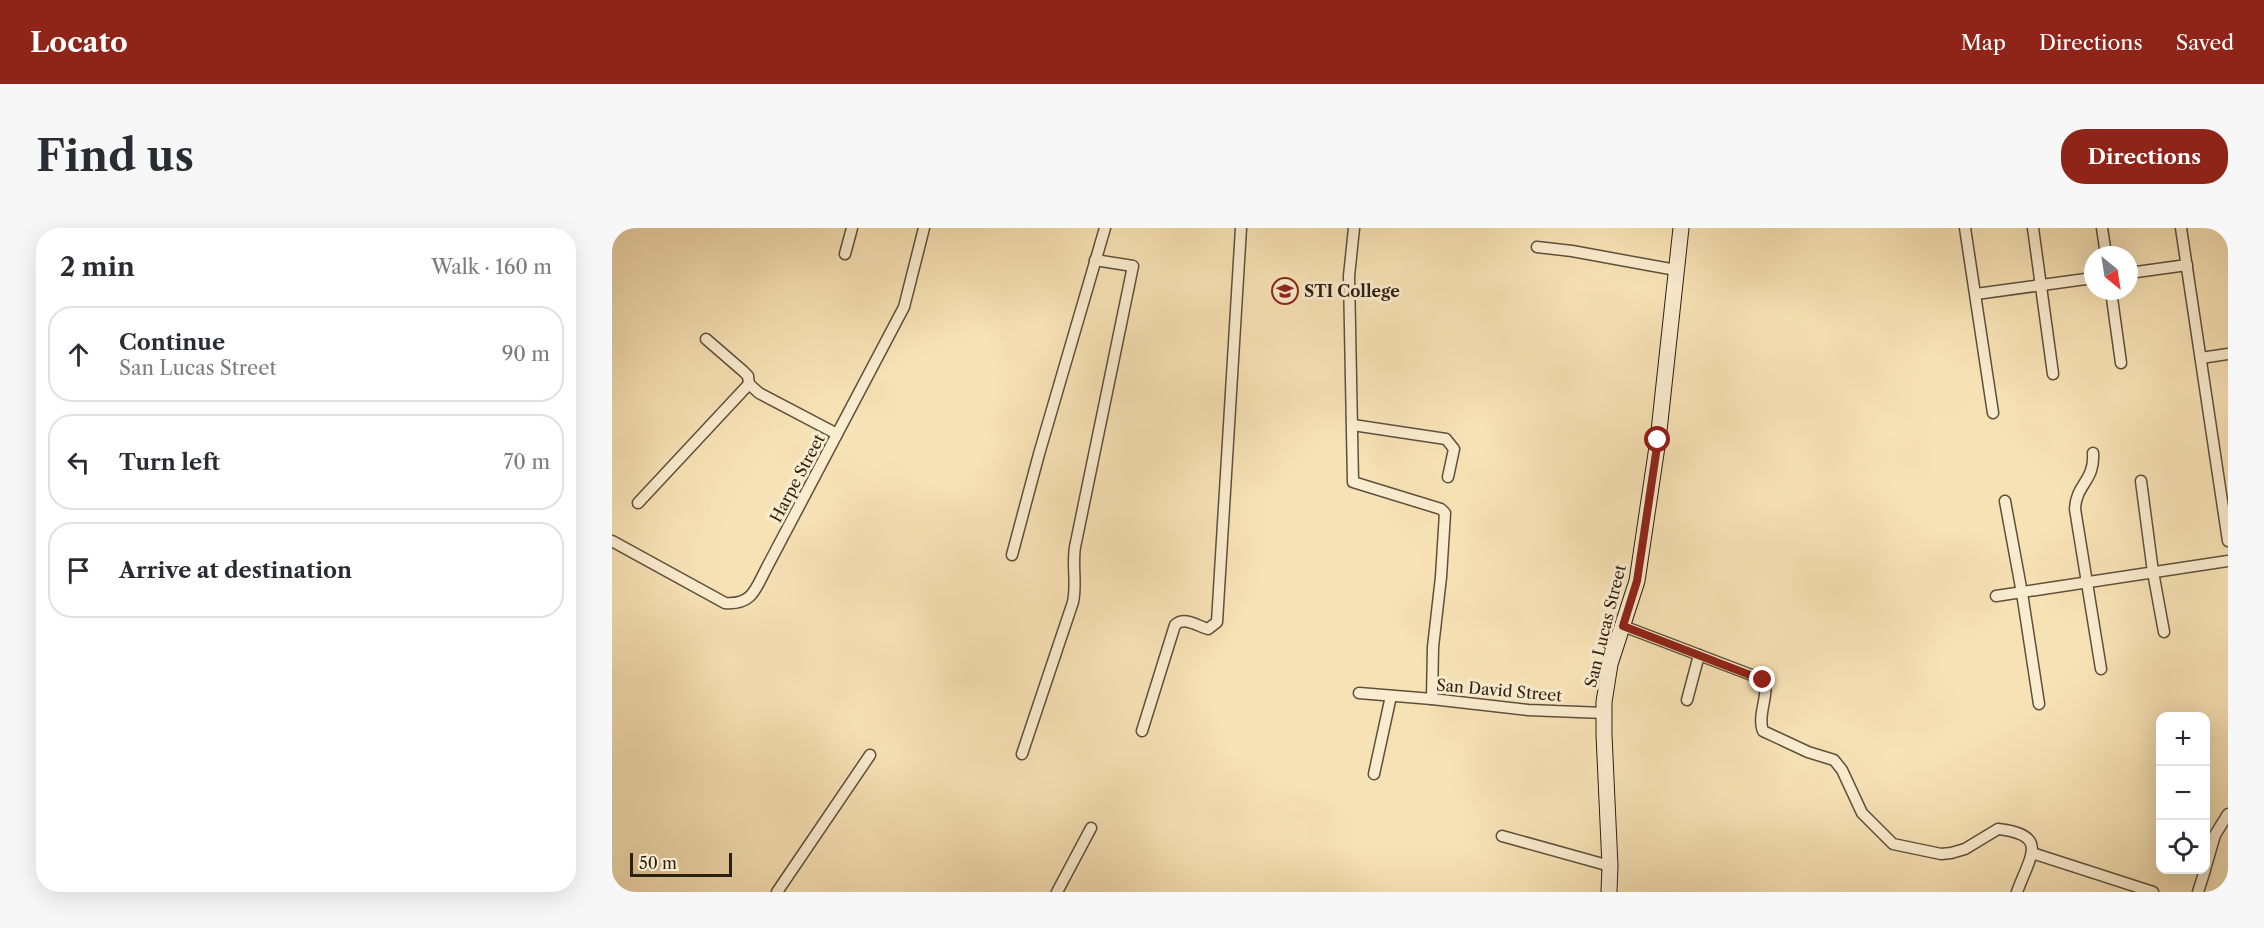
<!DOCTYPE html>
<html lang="en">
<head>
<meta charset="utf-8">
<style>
	body { margin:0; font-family:"Libre Caslon Text",serif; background:#f7f7f7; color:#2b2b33 }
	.controls { position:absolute; right:18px; bottom:18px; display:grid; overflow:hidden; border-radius:12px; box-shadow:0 6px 24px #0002 }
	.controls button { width:54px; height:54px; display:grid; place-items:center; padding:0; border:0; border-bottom:2px solid #e1e1e2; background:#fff; color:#2b2b33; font:30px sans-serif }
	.compass { position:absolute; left:1472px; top:18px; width:54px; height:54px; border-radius:50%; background:#fff; box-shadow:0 6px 24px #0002; rotate:150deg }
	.scale { position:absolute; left:18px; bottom:15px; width:102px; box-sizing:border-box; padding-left:6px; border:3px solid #2b1f12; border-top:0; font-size:16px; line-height:21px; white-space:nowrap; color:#2b1f12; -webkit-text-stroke:4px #faeccf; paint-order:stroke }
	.stop { position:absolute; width:18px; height:18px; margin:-14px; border:4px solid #8f2418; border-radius:50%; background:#fff }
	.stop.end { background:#8f2418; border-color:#fff; box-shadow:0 2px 6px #0008 }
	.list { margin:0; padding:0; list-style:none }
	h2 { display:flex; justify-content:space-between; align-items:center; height:78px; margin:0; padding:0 24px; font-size:26px }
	h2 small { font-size:20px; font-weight:400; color:#7c7c81 }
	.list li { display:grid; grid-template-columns:39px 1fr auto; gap:18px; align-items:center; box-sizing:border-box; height:96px; margin:0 12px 12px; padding:0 12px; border:2px solid #e1e1e2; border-radius:24px }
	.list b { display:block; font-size:22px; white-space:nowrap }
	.list p { margin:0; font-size:20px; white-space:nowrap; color:#7c7c81 }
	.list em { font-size:20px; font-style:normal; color:#7c7c81 }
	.icon { flex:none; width:33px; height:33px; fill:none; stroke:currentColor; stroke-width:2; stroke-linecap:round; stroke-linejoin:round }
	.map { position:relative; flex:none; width:1616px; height:664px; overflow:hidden; border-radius:24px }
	header { display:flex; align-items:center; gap:36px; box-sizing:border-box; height:84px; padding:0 30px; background:#8f2418; color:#fff }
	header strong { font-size:28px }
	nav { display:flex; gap:33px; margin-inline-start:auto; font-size:21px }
	.intro { display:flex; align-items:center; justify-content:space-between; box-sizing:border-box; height:144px; padding:0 36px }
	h1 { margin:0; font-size:42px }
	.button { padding:15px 27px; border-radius:24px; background:#8f2418; color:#fff; font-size:21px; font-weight:700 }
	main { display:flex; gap:36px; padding:0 36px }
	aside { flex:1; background:#fff; border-radius:24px; box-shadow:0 6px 24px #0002 }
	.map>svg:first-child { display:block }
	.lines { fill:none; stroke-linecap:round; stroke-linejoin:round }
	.street-casing { stroke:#5e503b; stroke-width:13 }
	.secondary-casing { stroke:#2b1f12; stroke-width:17 }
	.street { stroke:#faeccf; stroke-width:10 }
	.secondary { stroke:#faeccf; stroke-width:15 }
	.route { stroke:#8f2418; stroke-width:8 }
	.labels { text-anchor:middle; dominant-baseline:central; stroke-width:6; stroke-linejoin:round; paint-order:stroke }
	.poi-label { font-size:16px; font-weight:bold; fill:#2b1f12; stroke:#faeccf; text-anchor:start }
	.street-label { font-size:16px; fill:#2b1f12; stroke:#faeccf }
</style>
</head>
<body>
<header>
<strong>Locato</strong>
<nav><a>Map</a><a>Directions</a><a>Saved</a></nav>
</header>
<div class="intro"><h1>Find us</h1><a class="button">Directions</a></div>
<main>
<aside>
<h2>2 min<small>Walk · 160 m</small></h2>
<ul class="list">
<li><svg class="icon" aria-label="ahead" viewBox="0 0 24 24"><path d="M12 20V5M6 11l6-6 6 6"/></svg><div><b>Continue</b><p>San Lucas Street</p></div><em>90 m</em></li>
<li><svg class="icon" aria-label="left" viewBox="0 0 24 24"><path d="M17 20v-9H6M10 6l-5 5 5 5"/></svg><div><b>Turn left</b></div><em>70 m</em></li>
<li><svg class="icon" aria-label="arrive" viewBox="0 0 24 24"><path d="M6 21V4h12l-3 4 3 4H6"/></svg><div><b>Arrive at destination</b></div></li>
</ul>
</aside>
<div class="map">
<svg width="1616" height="664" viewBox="0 0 1616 664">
	<rect width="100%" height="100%" fill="#f7e2b5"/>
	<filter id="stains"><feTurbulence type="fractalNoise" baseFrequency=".00333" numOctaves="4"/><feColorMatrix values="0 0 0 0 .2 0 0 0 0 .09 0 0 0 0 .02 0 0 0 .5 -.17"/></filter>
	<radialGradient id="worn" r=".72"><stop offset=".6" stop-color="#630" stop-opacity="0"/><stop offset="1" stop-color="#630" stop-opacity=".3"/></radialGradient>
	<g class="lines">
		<defs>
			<g id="street">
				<path d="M742 0 737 48 741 254 829 281 833 285 829 349 821 419 820 471"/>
				<path d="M1353 0 1381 185"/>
				<path d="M1421 0 1441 146"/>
				<path d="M1490 0 1494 27"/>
				<path d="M1569 0 1616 313"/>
				<path d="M925 19 960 23 1064 42"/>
				<path d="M233 26 240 0"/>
				<path d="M1517 45 1575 37"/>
				<path d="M1499 63 1509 135"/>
				<path d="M1364 66 1481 50"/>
				<path d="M94 111 131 143 136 148 137 156 147 165 225 206"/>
				<path d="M1589 130 1616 126"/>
				<path d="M741 197 834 211 842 221 836 249"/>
				<path d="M1481 225C1483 253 1464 256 1463 281L1489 441"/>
				<path d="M1529 253 1541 344 1552 404"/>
				<path d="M1393 273 1410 365 1427 476"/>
				<path d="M26 275 137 156"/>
				<path d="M0 313 113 375C140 377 143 362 154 341L292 79 312 0"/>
				<path d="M400 327 427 226 493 0"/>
				<path d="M1384 368 1616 333"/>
				<path d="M1011 398 1150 451C1160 462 1144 487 1151 503L1196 524 1222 532 1230 542 1250 585 1281 616 1329 626 1339 625 1353 621 1386 601C1438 607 1418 628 1405 664"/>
				<path d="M747 465 820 471 916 482 992 485"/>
				<path d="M1075 472 1087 427"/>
				<path d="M530 503 563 397C573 388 585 398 596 401L605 394 629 0"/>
				<path d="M410 526 461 374C465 356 460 338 463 319L521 38 483 32"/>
				<path d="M762 546 779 468"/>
				<path d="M890 608 998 638"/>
				<path d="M1420 625 1541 664"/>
				<path d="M1594 638 1603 607 1616 586"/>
				<path d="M165 664 258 527"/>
				<path d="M445 664 479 600"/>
				<path d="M1586 664 1593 642"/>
			</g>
			<path id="secondary" d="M997 664 998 638 992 507V474L998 436 1025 353 1046 212 1069 0"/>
		</defs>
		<!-- street casing -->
		<use href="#street" class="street-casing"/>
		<!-- secondary casing -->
		<use href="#secondary" class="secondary-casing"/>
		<!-- street -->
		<use href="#street" class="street"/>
		<!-- secondary -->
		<use href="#secondary" class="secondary"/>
	</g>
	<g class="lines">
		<!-- route -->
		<path class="route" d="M1046 212 1025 353 1011 398 1151 452"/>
	</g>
	<!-- icons -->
	<defs>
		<symbol id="university-ring" viewBox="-11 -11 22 22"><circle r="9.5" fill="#faeccf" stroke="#8f2418" stroke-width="1.5"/><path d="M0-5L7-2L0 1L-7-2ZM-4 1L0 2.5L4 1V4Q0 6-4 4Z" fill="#8f2418"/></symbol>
	</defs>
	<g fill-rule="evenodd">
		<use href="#university-ring" x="658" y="48" width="30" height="30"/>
	</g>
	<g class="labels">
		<!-- poi labels -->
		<g class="poi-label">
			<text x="692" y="63">STI College</text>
		</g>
		<!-- street labels -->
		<g class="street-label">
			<text transform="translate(185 250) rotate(-62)">Harpe Street</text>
			<text transform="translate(993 398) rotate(-76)">San Lucas Street</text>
			<text transform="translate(887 462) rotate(5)">San David Street</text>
		</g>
	</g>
	<rect width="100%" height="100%" filter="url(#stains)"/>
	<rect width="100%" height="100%" fill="url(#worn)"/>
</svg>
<div class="controls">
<button>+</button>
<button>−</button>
<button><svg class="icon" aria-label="locate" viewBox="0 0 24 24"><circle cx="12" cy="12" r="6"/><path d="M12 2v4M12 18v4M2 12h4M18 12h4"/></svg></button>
</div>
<svg class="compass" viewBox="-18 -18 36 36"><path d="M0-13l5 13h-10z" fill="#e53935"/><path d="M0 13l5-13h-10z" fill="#7c7c81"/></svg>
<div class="scale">50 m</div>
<div class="stop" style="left:1046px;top:212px"></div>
<div class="stop end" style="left:1151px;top:452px"></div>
</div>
</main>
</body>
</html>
